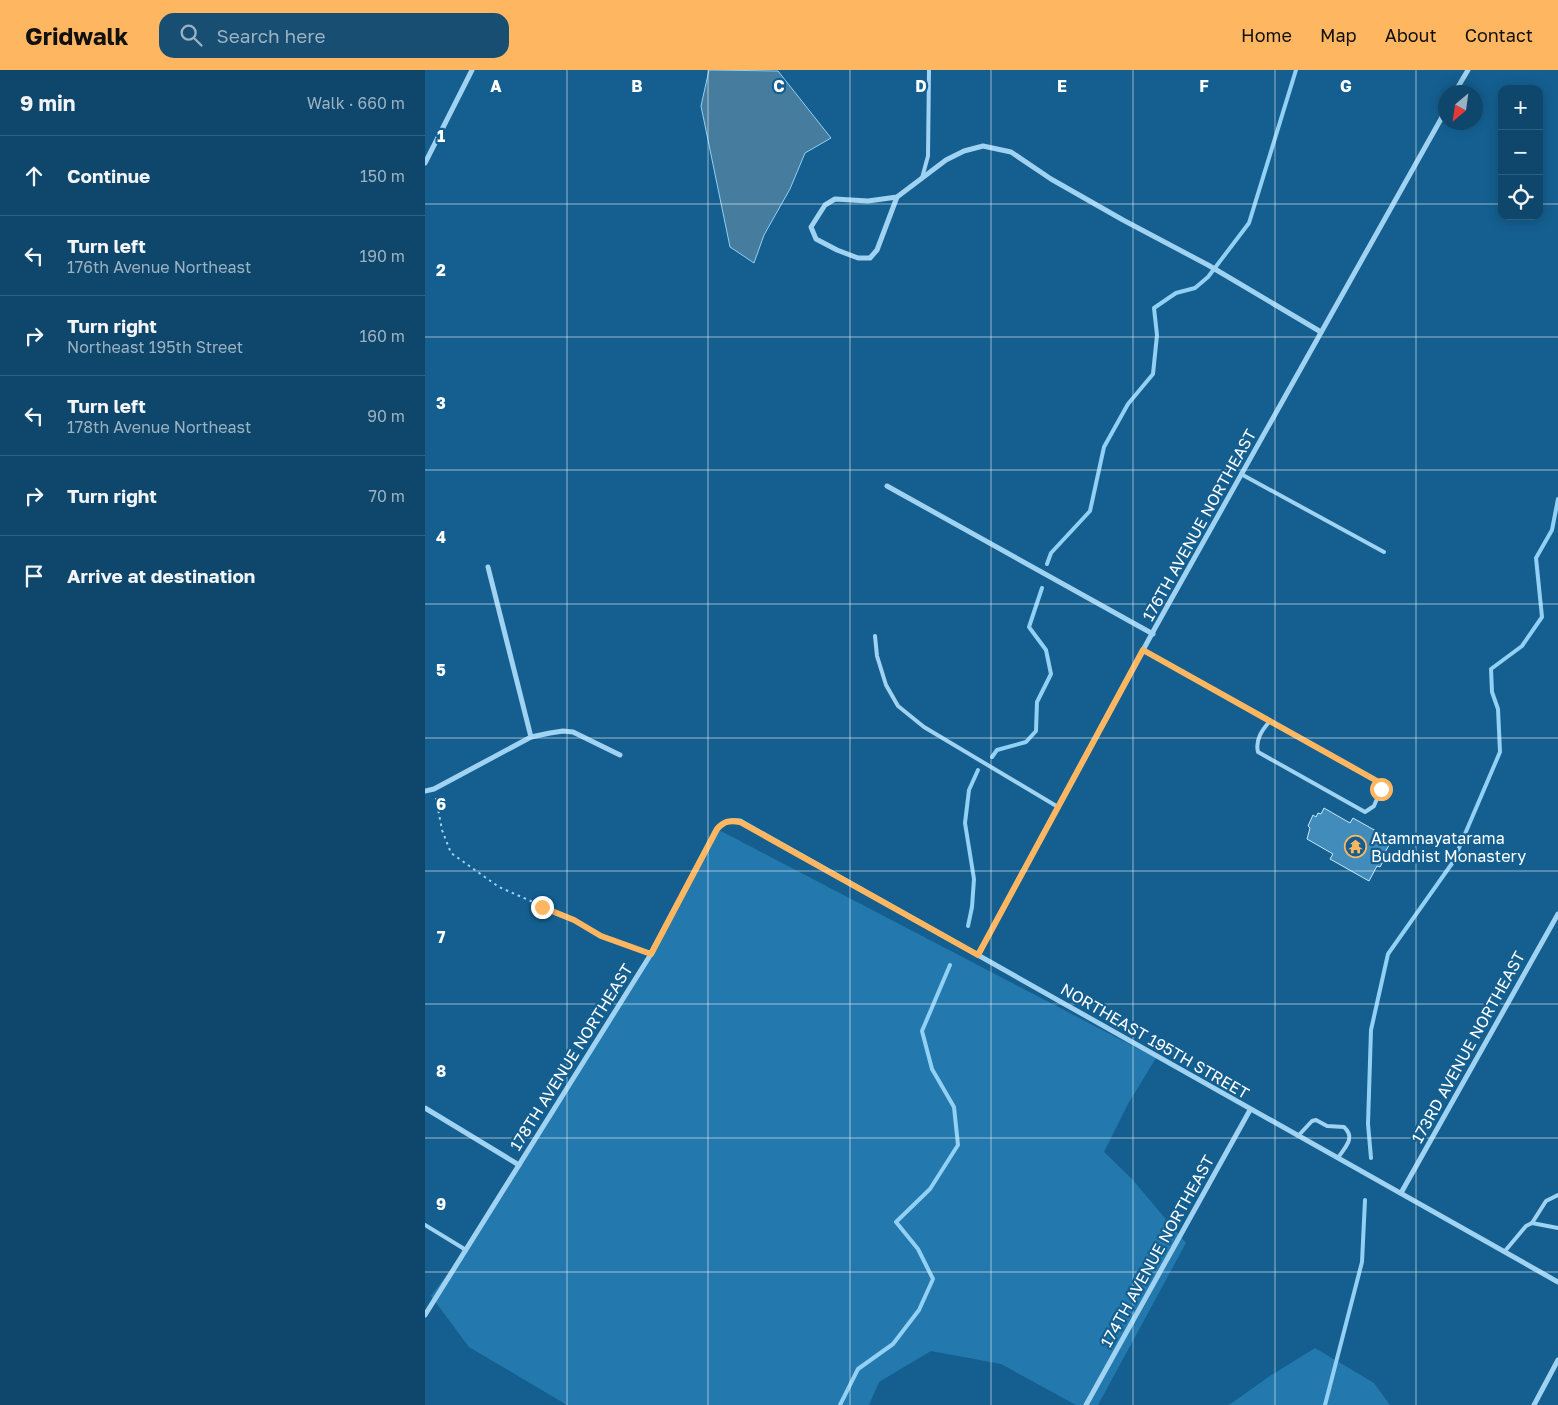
<!DOCTYPE html>
<html lang="en">
<head>
<meta charset="utf-8">
<style>
	body { margin:0; font-family:"Golos Text",sans-serif; background:#184e72; color:#f1f3f6 }
	.controls { position:absolute; right:15px; top:15px; display:grid; overflow:hidden; border-radius:10px; box-shadow:0 2px 12px #0003 }
	.controls button { width:45px; height:45px; display:grid; place-items:center; padding:0; border:0; border-bottom:1px solid #2f5f7f; background:#0f476c; color:#f1f3f6; font:25px sans-serif }
	.compass { position:absolute; left:1013px; top:15px; width:45px; height:45px; border-radius:50%; background:#0f476c; box-shadow:0 2px 12px #0003; rotate:209deg }
	.stop { position:absolute; width:15px; height:15px; margin:-11px; border:4px solid #ffb660; border-radius:50%; background:#fff }
	.stop.end { background:#ffb660; border-color:#fff; box-shadow:0 1px 5px #0008 }
	.list { margin:0; padding:0; list-style:none }
	h2 { display:flex; justify-content:space-between; align-items:center; height:65px; margin:0; padding:0 20px; font-size:21px }
	h2 small { font-size:16px; font-weight:400; color:#9bb2c2 }
	.list li { display:grid; grid-template-columns:32px 1fr auto; gap:15px; align-items:center; box-sizing:border-box; height:80px; padding:0 20px; border-top:1px solid #2f5f7f }
	.list b { display:block; font-size:19px; white-space:nowrap }
	.list p { margin:0; font-size:16px; white-space:nowrap; color:#9bb2c2 }
	.list em { font-size:16px; font-style:normal; color:#9bb2c2 }
	.icon { flex:none; width:28px; height:28px; fill:none; stroke:currentColor; stroke-width:2; stroke-linecap:round; stroke-linejoin:round }
	.map { position:relative; flex:none; width:1133px; height:1335px; overflow:hidden }
	header { display:flex; align-items:center; gap:30px; box-sizing:border-box; height:70px; padding:0 25px; background:#ffb660; color:#111 }
	header strong { font-size:24px }
	nav { display:flex; gap:28px; margin-inline-start:auto; font-size:18px }
	.search { width:350px; height:45px; background:#184e72; display:flex; align-items:center; gap:12px; box-sizing:border-box; padding:0 18px; border-radius:15px; color:#9bb2c2; font-size:19px }
	main { display:flex }
	aside { flex:1; background:#0f476c }
	.map>svg:first-child { display:block }
	.green { fill:#2379ad }
	.water { fill:#467c9e; stroke:#92d0f4 }
	.lines { fill:none; stroke-linecap:round; stroke-linejoin:round }
	.stream { stroke:#92d0f4; stroke-width:4 }
	.building { fill:#418cba; stroke:#c7e8fc }
	.path { stroke:#a0d2f1; stroke-width:2; stroke-dasharray:2.5 4; stroke-linecap:butt }
	.service { stroke:#a0d2f1; stroke-width:4 }
	.minor { stroke:#a0d2f1; stroke-width:5 }
	.route { stroke:#ffb660; stroke-width:6 }
	.grid { fill:none; stroke:#fff; stroke-width:1; stroke-opacity:0.55 }
	.labels { text-anchor:middle; dominant-baseline:central; stroke-width:4.5; stroke-linejoin:round; paint-order:stroke }
	.street-label { font-size:16px; fill:#fff; stroke:#145f90 }
	.poi-label { font-size:16px; fill:#fff; stroke:#145f90; text-anchor:start }
	.grid-label { font-size:16px; text-anchor:middle; font-weight:bold; fill:#fff; stroke:#145f90; stroke-width:4.5; stroke-linejoin:round; paint-order:stroke }
</style>
</head>
<body>
<header>
<strong>Gridwalk</strong>
<div class="search"><svg class="icon" aria-label="search" viewBox="0 0 24 24"><circle cx="10" cy="10" r="6"/><path d="M15 15l6 6"/></svg>Search here</div>
<nav><a>Home</a><a>Map</a><a>About</a><a>Contact</a></nav>
</header>
<main>
<aside>
<h2>9 min<small>Walk · 660 m</small></h2>
<ul class="list">
<li><svg class="icon" aria-label="ahead" viewBox="0 0 24 24"><path d="M12 20V5M6 11l6-6 6 6"/></svg><div><b>Continue</b></div><em>150 m</em></li>
<li><svg class="icon" aria-label="left" viewBox="0 0 24 24"><path d="M17 20v-9H6M10 6l-5 5 5 5"/></svg><div><b>Turn left</b><p>176th Avenue Northeast</p></div><em>190 m</em></li>
<li><svg class="icon" aria-label="right" viewBox="0 0 24 24"><path d="M7 20v-9h11M14 6l5 5-5 5"/></svg><div><b>Turn right</b><p>Northeast 195th Street</p></div><em>160 m</em></li>
<li><svg class="icon" aria-label="left" viewBox="0 0 24 24"><path d="M17 20v-9H6M10 6l-5 5 5 5"/></svg><div><b>Turn left</b><p>178th Avenue Northeast</p></div><em>90 m</em></li>
<li><svg class="icon" aria-label="right" viewBox="0 0 24 24"><path d="M7 20v-9h11M14 6l5 5-5 5"/></svg><div><b>Turn right</b></div><em>70 m</em></li>
<li><svg class="icon" aria-label="arrive" viewBox="0 0 24 24"><path d="M6 21V4h12l-3 4 3 4H6"/></svg><div><b>Arrive at destination</b></div></li>
</ul>
</aside>
<div class="map">
<svg width="1133" height="1335" viewBox="0 0 1133 1335">
	<rect width="100%" height="100%" fill="#145f90"/>
	<!-- green -->
	<g class="green">
		<path d="M292 759 731 988 703 1034 679 1082 707 1109 761 1173 673 1335H651L576 1294 506 1281 454 1312 444 1335H142L44 1277 6 1226 47 1171 226 884Z"/>
		<path d="M890 1278 949 1313 965 1335H804L845 1306Z"/>
	</g>
	<!-- water -->
	<path class="water" d="M284 0 353 1 406 68 380 83 365 119 339 165 329 193 305 177 276 36Z"/>
	<g class="lines">
		<!-- stream -->
		<g class="stream">
			<path d="M622 494 626 483 665 441 679 377 703 334 728 304 732 265 729 238 751 223 770 218 783 207 824 153 871 0"/>
			<path d="M567 687 572 680 601 672 611 661 612 632 626 604 621 580 604 557 617 518"/>
			<path d="M543 856 547 837 549 809 540 753 544 720 553 700"/>
			<path d="M946 1088 943 1054 946 960 963 884 1028 792 1075 682 1073 639 1067 622 1066 599 1097 576 1117 547 1111 488 1127 460 1133 429"/>
			<path d="M415 1335 433 1299 468 1274 494 1240 508 1209 493 1179 471 1152 505 1119 533 1075 529 1037 507 999 497 961 525 895"/>
			<path d="M900 1335 937 1192 940 1130"/>
		</g>
	</g>
	<!-- building -->
	<path class="building" d="M899 738 925 753 928 748 967 770 959 784 961 786 955 797 952 796 944 811 905 789 908 784 882 769 885 758 883 756 888 745 891 747 893 743 896 744Z"/>
	<g class="lines">
		<!-- path -->
		<path class="path" d="M11 728 17 760 26 783 74 817 149 850 176 866 219 881"/>
		<!-- service -->
		<g class="service">
			<path d="M497 108 503 86 504 0"/>
			<path d="M816 404 959 482"/>
			<path d="M450 566 452 586 461 615 473 636 499 657 633 737"/>
			<path d="M718 580 952 711 956 719 949 736 940 742 833 682C830 670 837 660 845 651"/>
			<path d="M873 1066 887 1051 891 1050 902 1056 919 1057C931 1068 920 1077 913 1088"/>
			<path d="M1107 1153 1133 1158"/>
			<path d="M0 1155 41 1180"/>
			<path d="M1080 1181 1101 1156 1107 1153 1121 1131 1133 1125"/>
		</g>
		<!-- minor -->
		<g class="minor">
			<path d="M1030 22 1043 0"/>
			<path d="M0 93 47 0"/>
			<path d="M472 127 443 131 410 129 400 135 386 157 391 169 412 180 433 188H445L452 180 472 127 521 90 539 81 558 76 586 82 626 109 698 150 783 195 896 262"/>
			<path d="M462 416 728 564"/>
			<path d="M63 497 106 667"/>
			<path d="M0 721 9 719 106 667 125 663 138 661 148 662 195 685"/>
			<path d="M553 885 730 558 1021 40"/>
			<path d="M0 1038 94 1095"/>
			<path d="M976 1123 1133 844"/>
			<path d="M0 1245 226 884 292 759C299 751 305 750 315 751L1133 1212"/>
			<path d="M661 1335 825 1040"/>
			<path d="M1109 1335 1133 1290"/>
		</g>
	</g>
	<g class="lines">
		<!-- route -->
		<path class="route" d="M117 837 149 850 176 866 226 884 292 759C299 751 305 750 315 752L553 885 718 580 952 711 956 719"/>
	</g>
	<!-- grid -->
	<path class="grid" d="M142 0V1335M283 0V1335M425 0V1335M566 0V1335M708 0V1335M850 0V1335M991 0V1335M0 134H1077M1114 134H1133M0 267H1133M0 400H1133M0 534H1133M0 668H1133M0 801H1133M0 934H1133M0 1068H1133M0 1202H1133"/>
	<!-- icons -->
	<defs>
		<symbol id="temple-ring" viewBox="-11 -11 22 22"><circle r="9.5" fill="#145f90" stroke="#ffb660" stroke-width="1.5"/><path d="M0-6L5-2H3V0L6.5 2.5H4V6H1.5V3h-3V6H-4V2.5H-6.5L-3 0V-2H-5Z" fill="#ffb660"/></symbol>
	</defs>
	<g fill-rule="evenodd">
		<use href="#temple-ring" x="918" y="764" width="25" height="25"/>
	</g>
	<g class="labels">
		<!-- street labels -->
		<g class="street-label">
			<text transform="translate(774 455) rotate(-61)">176TH AVENUE NORTHEAST</text>
			<text transform="translate(730 971) rotate(30)">NORTHEAST 195TH STREET</text>
			<text transform="translate(1043 977) rotate(-61)">173RD AVENUE NORTHEAST</text>
			<text transform="translate(146 987) rotate(-58)">178TH AVENUE NORTHEAST</text>
			<text transform="translate(732 1181) rotate(-61)">174TH AVENUE NORTHEAST</text>
		</g>
		<!-- poi labels -->
		<g class="poi-label">
			<text x="946" y="768">Atammayatarama<tspan x="946" dy="18">Buddhist Monastery</tspan></text>
		</g>
	</g>
	<g class="grid-label">
		<text x="71" y="22">A</text>
		<text x="212" y="22">B</text>
		<text x="354" y="22">C</text>
		<text x="496" y="22">D</text>
		<text x="637" y="22">E</text>
		<text x="779" y="22">F</text>
		<text x="921" y="22">G</text>
		<text x="16" y="72">1</text>
		<text x="16" y="206">2</text>
		<text x="16" y="339">3</text>
		<text x="16" y="473">4</text>
		<text x="16" y="606">5</text>
		<text x="16" y="740">6</text>
		<text x="16" y="873">7</text>
		<text x="16" y="1007">8</text>
		<text x="16" y="1140">9</text>
	</g>
</svg>
<div class="controls">
<button>+</button>
<button>−</button>
<button><svg class="icon" aria-label="locate" viewBox="0 0 24 24"><circle cx="12" cy="12" r="6"/><path d="M12 2v4M12 18v4M2 12h4M18 12h4"/></svg></button>
</div>
<svg class="compass" viewBox="-18 -18 36 36"><path d="M0-13l5 13h-10z" fill="#e53935"/><path d="M0 13l5-13h-10z" fill="#9bb2c2"/></svg>
<div class="stop" style="left:956px;top:719px"></div>
<div class="stop end" style="left:117px;top:837px"></div>
</div>
</main>
</body>
</html>
